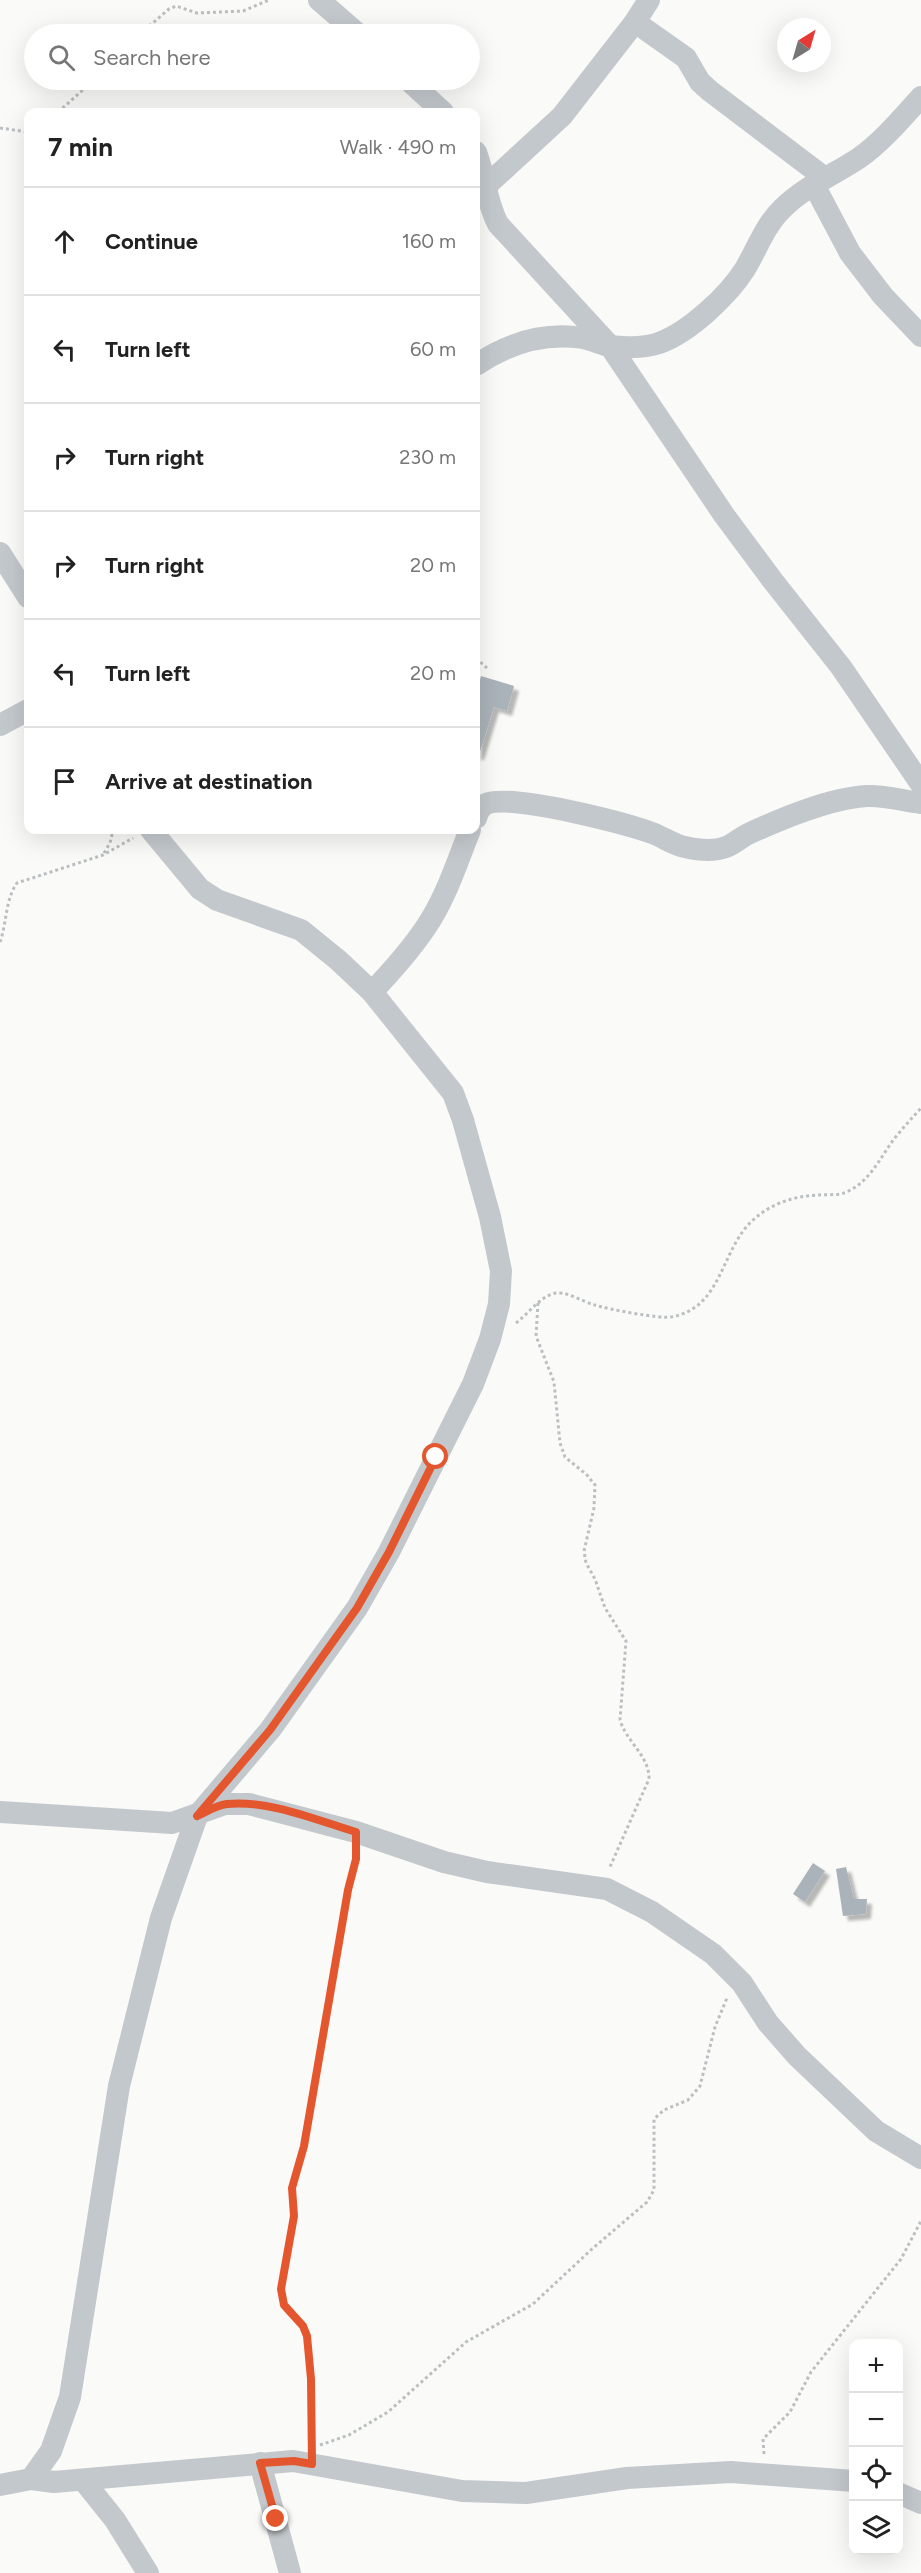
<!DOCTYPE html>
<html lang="en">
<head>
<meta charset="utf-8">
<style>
	body { margin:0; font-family:Figtree,sans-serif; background:#f2f2f2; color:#222 }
	.controls { position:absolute; right:18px; bottom:18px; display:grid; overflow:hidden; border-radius:12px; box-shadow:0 6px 24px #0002 }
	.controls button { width:54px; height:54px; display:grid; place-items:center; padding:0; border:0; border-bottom:2px solid #e0e0e0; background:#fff; color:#222; font:30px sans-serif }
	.compass { position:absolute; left:777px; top:18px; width:54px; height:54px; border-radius:50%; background:#fff; box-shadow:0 6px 24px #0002; rotate:37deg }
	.stop { position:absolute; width:18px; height:18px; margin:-14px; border:4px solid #e4572e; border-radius:50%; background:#fff }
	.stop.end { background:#e4572e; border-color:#fff; box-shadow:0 2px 6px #0008 }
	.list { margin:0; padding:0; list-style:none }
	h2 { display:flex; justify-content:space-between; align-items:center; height:78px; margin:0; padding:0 24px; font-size:26px }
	h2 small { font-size:20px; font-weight:400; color:#767676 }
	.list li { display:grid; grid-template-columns:39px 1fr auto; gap:18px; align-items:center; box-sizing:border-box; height:108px; padding:0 24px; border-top:2px solid #e0e0e0 }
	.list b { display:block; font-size:22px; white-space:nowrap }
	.list em { font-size:20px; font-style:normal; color:#767676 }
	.icon { flex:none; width:33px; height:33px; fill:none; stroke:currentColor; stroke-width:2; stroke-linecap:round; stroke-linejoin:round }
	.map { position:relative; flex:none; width:921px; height:2573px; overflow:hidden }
	.search { position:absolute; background:#fff; box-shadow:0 6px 24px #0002; left:24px; top:24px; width:456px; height:66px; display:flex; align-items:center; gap:15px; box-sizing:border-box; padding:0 21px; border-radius:33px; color:#767676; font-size:22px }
	.panel { position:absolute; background:#fff; box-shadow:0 6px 24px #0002; left:24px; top:108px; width:456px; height:726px; border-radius:12px }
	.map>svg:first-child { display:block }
	.building { fill:#aab3b9; filter:url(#shadow) }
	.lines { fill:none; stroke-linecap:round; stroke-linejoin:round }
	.path { stroke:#bbbfc2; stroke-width:3; stroke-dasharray:3 3; stroke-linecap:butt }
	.minor { stroke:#c3c8cc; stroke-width:22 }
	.route { stroke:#e4572e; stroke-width:8 }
</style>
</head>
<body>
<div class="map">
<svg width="921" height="2573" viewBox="0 0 921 2573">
	<defs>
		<filter id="shadow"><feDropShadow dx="5" dy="5" stdDeviation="1.5" flood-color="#0004"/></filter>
	</defs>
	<rect width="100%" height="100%" fill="#fafaf8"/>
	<!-- building -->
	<g class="building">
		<path d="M481 676 514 686 507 711 494 707 479 755H476V694Z"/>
		<path d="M813 1863 825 1871 805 1902 793 1894Z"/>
		<path d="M846 1867 854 1899H867L866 1914 843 1916 836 1869Z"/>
	</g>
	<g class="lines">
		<!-- path -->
		<g class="path">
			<path d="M140 34 169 9 176 6 197 13 243 11 269 0"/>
			<path d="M58 112 94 80"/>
			<path d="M0 128 28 132"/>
			<path d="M476 658 487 668"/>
			<path d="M104 853 110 843 113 830"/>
			<path d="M0 942C7 923 5 900 17 883L103 855 133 838"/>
			<path d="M538 1303 536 1336 554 1382 560 1443 565 1457 587 1475 595 1485 594 1508 584 1551 586 1563 595 1579 605 1608 626 1641 620 1720C626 1741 650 1757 649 1779L609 1869"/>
			<path d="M516 1323C528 1314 538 1299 552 1294 565 1289 582 1302 595 1305 606 1309 661 1319 671 1317 723 1308 720 1250 753 1220 772 1203 794 1196 819 1195 827 1194 839 1196 846 1192 869 1183 880 1158 894 1139 903 1128 912 1118 921 1108"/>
			<path d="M313 2443 311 2379 307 2336 303 2326 283 2305 281 2289 294 2216 292 2188 304 2146 348 1890 356 1854"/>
			<path d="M320 2445 349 2435 388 2412 466 2342 533 2304 592 2249 647 2202 654 2190V2119L664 2110 688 2100 700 2086 715 2027 727 1998"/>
			<path d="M764 2454 763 2439 790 2412 811 2372 901 2259 921 2221"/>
		</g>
		<!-- minor -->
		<g class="minor">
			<path d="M319 0 358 34"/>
			<path d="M635 22 686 58 700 82 710 91 825 178"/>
			<path d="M408 80 443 112"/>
			<path d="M476 152C485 176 486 201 498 224L610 346 724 515 773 581 841 667 921 784"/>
			<path d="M487 185 562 116 635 22 649 0"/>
			<path d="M814 185 850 253 883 296 921 336"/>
			<path d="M476 365C507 344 544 332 583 338 592 340 600 344 609 346 623 348 646 348 659 343 688 333 728 296 745 269 757 249 765 225 783 208 805 186 834 175 859 158 881 143 904 116 921 97"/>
			<path d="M0 553 28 597"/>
			<path d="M0 725 28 710"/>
			<path d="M476 818C478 812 480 807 486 804 510 793 624 823 652 833 663 837 674 845 685 847 698 850 713 852 726 847 734 844 741 837 750 833 783 818 830 798 867 796 885 795 903 801 921 803"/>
			<path d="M372 992C391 972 410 951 426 927 446 898 457 862 470 830"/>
			<path d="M0 1812 172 1823 225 1804H249L356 1832 444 1862 487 1872 607 1889 652 1912 713 1954 742 1983 768 2023 797 2056 876 2131 921 2158"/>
			<path d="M260 2463 290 2573"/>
			<path d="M31 2479 51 2451 70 2397 119 2086 161 1918 197 1816 270 1730 357 1608 389 1552 473 1384 490 1339 499 1304 501 1271 490 1217 463 1120 453 1093 372 992 338 960 301 930 217 900 200 889 151 830"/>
			<path d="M83 2480 115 2520 148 2573"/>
			<path d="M0 2485 31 2479 54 2482 293 2461 462 2491 526 2493 627 2478 731 2472 854 2481"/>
			<path d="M898 2493 921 2503"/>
		</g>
	</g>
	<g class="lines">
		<!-- route -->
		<path class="route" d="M276 2519 260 2463 294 2461 312 2464 311 2379 307 2336 303 2326 284 2305 281 2289 294 2216 292 2188 304 2146 348 1890 356 1859V1832C316 1820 270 1800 227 1804 217 1805 206 1812 197 1816L270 1730 357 1608 389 1552 436 1457"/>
	</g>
</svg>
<div class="controls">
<button>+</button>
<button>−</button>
<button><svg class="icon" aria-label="locate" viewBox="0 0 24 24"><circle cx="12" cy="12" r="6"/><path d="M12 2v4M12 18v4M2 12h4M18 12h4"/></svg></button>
<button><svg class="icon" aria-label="layers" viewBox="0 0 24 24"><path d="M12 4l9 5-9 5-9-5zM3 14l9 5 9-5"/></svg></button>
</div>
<svg class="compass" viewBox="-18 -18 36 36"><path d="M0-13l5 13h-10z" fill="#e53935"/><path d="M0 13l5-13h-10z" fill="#767676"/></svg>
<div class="stop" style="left:436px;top:1457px"></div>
<div class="stop end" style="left:276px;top:2519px"></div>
<div class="search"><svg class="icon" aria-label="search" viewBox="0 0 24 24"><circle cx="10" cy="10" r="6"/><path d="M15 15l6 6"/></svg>Search here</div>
<section class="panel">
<h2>7 min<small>Walk · 490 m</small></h2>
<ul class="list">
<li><svg class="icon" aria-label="ahead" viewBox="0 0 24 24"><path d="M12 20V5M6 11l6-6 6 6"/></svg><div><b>Continue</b></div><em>160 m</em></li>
<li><svg class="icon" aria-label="left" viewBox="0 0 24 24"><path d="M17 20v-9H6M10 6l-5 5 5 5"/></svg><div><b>Turn left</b></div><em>60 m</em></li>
<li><svg class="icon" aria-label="right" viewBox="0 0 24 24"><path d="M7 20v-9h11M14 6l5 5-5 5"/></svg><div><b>Turn right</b></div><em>230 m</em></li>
<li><svg class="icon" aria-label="right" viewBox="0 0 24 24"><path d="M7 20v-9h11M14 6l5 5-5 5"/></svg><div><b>Turn right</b></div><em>20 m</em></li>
<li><svg class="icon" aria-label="left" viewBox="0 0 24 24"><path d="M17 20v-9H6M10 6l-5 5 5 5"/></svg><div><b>Turn left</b></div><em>20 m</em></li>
<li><svg class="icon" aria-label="arrive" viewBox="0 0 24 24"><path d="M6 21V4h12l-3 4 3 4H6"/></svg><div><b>Arrive at destination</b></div></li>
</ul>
</section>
</div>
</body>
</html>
